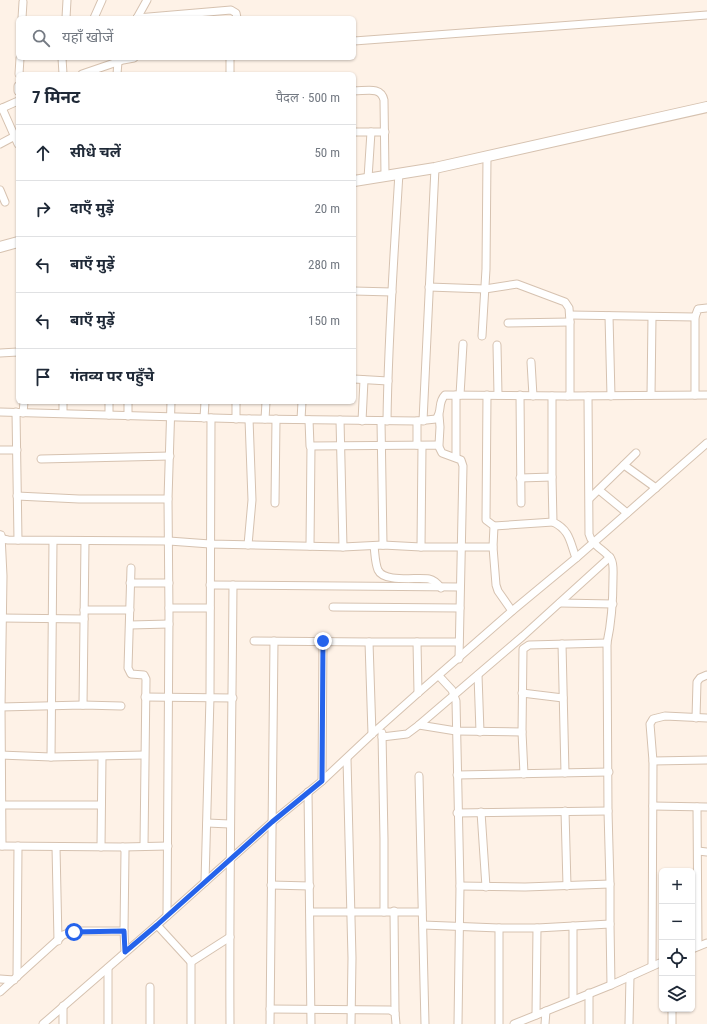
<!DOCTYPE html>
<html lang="hi">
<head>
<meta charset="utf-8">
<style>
	body { margin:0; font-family:"Roboto Condensed","Noto Sans Devanagari",sans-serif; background:#f2f2f3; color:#1f2937 }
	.controls { position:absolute; right:12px; bottom:12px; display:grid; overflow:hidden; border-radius:6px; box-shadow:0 1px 3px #0004 }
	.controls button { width:36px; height:36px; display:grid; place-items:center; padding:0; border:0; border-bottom:1px solid #e0e1e3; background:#fff; color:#1f2937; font:20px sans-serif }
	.stop { position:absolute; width:12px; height:12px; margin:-9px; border:3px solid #2563eb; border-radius:50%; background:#fff }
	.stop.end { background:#2563eb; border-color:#fff; box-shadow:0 1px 4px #0008 }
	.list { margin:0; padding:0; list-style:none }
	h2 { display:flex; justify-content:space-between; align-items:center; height:52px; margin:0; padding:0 16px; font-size:17px }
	h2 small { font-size:13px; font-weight:400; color:#747a83 }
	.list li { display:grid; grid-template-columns:26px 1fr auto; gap:12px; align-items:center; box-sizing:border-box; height:56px; padding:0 16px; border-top:1px solid #e0e1e3 }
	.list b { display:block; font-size:15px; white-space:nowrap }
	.list em { font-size:13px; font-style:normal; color:#747a83 }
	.icon { flex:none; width:22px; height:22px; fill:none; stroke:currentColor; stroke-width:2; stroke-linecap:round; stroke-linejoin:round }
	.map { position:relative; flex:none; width:707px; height:1024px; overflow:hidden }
	.search { position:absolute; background:#fff; box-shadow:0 1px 3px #0004; left:16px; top:16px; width:340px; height:44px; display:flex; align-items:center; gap:10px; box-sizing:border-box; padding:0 14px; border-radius:6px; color:#747a83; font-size:15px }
	.panel { position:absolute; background:#fff; box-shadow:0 1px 3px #0004; left:16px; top:72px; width:340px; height:332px; border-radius:6px }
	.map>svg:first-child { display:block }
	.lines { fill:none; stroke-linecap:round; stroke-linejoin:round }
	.street-casing { stroke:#d6c2b0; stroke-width:9 }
	.secondary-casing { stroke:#d6c2b0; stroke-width:12 }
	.street { stroke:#fff; stroke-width:7 }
	.secondary { stroke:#fff; stroke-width:10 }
	.route { stroke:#2563eb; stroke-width:5 }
</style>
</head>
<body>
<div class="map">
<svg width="707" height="1024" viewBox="0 0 707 1024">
	<rect width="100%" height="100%" fill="#fef2e7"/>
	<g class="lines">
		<defs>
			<g id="street">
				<path d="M22 18 23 2"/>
				<path d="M66 18 67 0"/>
				<path d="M94 18 102 0"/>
				<path d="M137 18 231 10 236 13 237 18"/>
				<path d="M137 18 147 0"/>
				<path d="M354 41 707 15"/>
				<path d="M62 58 63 74"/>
				<path d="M230 58V74"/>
				<path d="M19 74 20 58"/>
				<path d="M82 74 123 60 134 58"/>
				<path d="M117 74 118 62"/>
				<path d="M18 86V91"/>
				<path d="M354 91C366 91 381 86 384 100L385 175"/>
				<path d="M2 108 18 144"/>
				<path d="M0 109 18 101"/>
				<path d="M354 132H385"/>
				<path d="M0 144 15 136"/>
				<path d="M368 178 371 132"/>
				<path d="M0 190 5 202"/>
				<path d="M354 291 392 292"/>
				<path d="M570 315 695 317"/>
				<path d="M609 316 611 396"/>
				<path d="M508 323 570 322"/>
				<path d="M482 336 486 269 487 157"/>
				<path d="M497 345 498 395"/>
				<path d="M0 353 18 352"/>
				<path d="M531 362 533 396"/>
				<path d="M354 379 388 381"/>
				<path d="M460 395 463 344"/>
				<path d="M487 395 486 520 494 526 493 547 496 585 498 591 512 611"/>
				<path d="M520 395 521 503"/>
				<path d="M651 395 652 317"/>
				<path d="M695 395V317L698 309 707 308"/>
				<path d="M568 396 707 395"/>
				<path d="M588 396 589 534C592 546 604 549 611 559 614 564 613 572 613 578 613 601 612 620 607 643L608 811 610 884V924L611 985"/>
				<path d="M0 412 249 419 417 421 436 419C443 411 437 403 445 395L567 396 570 394V322L569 308 565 302 517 284 485 289 429 287"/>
				<path d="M16 412 18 540"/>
				<path d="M23 413 24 402"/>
				<path d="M63 413V402"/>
				<path d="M109 415V402"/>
				<path d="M128 416V402"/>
				<path d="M204 418 205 402"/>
				<path d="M236 419V402"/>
				<path d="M265 419 266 402"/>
				<path d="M301 419 302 402"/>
				<path d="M309 420 310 446"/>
				<path d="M340 420 343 547"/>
				<path d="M362 421 364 380"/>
				<path d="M381 421 383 545"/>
				<path d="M387 421C388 338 394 256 399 173"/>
				<path d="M423 421 435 168"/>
				<path d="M417 445V421"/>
				<path d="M439 445 440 427 439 415"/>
				<path d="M0 450H17"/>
				<path d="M456 457V395"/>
				<path d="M41 459 170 456"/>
				<path d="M624 465 656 488"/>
				<path d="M552 477 553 522C570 530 570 542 576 558"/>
				<path d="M520 478 552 477V396"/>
				<path d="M599 490 627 513"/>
				<path d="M17 496 79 499H168"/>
				<path d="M590 498 636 453"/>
				<path d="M275 503 276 419"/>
				<path d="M494 526 553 522"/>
				<path d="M0 535 3 539 8 540 169 541 210 544 343 547 383 545 421 547H493"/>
				<path d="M1 535 3 576 1 707 2 846"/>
				<path d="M248 545 252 500 249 419"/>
				<path d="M310 546 311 446 438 445 442 453 461 460 463 466C462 530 460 594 459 659"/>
				<path d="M374 546C375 553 375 563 378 570 384 583 417 577 429 579 434 580 438 584 441 588"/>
				<path d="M421 547 422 446"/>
				<path d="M131 568 128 668 131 674 144 675 146 679 144 846"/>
				<path d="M130 583H169"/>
				<path d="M210 585 460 587"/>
				<path d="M560 603 613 604"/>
				<path d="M333 607 460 608"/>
				<path d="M169 608H210"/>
				<path d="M84 610H130"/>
				<path d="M2 618 84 619"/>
				<path d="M130 625 169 624"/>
				<path d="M254 641 369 642H459"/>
				<path d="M369 642 372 734"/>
				<path d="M417 642 418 693"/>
				<path d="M562 644 565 773"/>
				<path d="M478 675 480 732"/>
				<path d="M439 676 452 690 456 701 460 886 458 1024"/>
				<path d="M522 693 563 698"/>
				<path d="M145 697 233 698"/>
				<path d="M83 705 85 541"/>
				<path d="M1 707 83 705 121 706"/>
				<path d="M696 718 697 682 700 678 707 675"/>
				<path d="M419 725 456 731 522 732"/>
				<path d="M382 733 384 839V912"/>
				<path d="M382 737 407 734 419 725 523 636 610 557"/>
				<path d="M0 755 51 757 144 755"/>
				<path d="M51 757 53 541"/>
				<path d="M347 759 352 958 351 1024"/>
				<path d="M653 761 707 760"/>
				<path d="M524 774 522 732 523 649 529 645 607 643"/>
				<path d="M457 775 609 772"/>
				<path d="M419 776 425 1024"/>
				<path d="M322 781 323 641"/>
				<path d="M308 792 311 1024"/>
				<path d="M2 805H101"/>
				<path d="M653 806 707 807"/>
				<path d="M697 807 698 946"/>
				<path d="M565 811 567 886"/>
				<path d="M481 812 486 887"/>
				<path d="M457 813 608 811"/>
				<path d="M207 823 230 824"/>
				<path d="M0 846 123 847 125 851 124 931 125 952"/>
				<path d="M56 847 58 941"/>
				<path d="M101 847 102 757"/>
				<path d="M123 847 168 846"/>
				<path d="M698 851 707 852"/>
				<path d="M205 882 210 697 211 418"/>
				<path d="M271 885 310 886"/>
				<path d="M460 886 525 887 610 884"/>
				<path d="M394 911 395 1013"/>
				<path d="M310 912H422"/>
				<path d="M167 916 169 614 168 499 171 402"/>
				<path d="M157 925 191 962"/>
				<path d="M423 925 499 928H537L610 924"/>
				<path d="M499 928V1024"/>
				<path d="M692 949 707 943"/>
				<path d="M652 966 653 761 650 724 653 719 665 716 707 718"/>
				<path d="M17 977 18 846"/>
				<path d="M0 979 14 980"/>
				<path d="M0 992 63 935 74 931H124"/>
				<path d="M573 1000V926"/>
				<path d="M270 1009 390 1010 395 1013 396 1024"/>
				<path d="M536 1015 537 928"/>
				<path d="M43 1024 157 925 272 822 322 781 372 734 418 693 512 611 576 558 707 443"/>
				<path d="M63 1024V1006"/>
				<path d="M108 1024V968"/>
				<path d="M150 1024V987"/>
				<path d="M191 1024V962L230 937"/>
				<path d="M230 1024C229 878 232 731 233 585"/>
				<path d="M270 1024 274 641"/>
				<path d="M514 1024 611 985 662 962"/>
				<path d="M545 1024 546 1011"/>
				<path d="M589 1024V993"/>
				<path d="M629 1024 630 976"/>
				<path d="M672 1024V1009"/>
			</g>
			<g id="secondary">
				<path d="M354 181 435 168 707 107"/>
				<path d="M0 247 18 242"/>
			</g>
		</defs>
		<!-- street casing -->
		<use href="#street" class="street-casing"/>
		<!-- secondary casing -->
		<use href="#secondary" class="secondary-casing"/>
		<!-- street -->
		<use href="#street" class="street"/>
		<!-- secondary -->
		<use href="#secondary" class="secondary"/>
	</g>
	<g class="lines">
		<!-- route -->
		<path class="route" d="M74 932 124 931 125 952 157 925 272 822 322 781 323 641"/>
	</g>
</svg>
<div class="controls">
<button>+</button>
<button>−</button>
<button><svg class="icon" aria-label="locate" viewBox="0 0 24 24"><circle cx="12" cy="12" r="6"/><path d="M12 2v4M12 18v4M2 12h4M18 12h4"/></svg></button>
<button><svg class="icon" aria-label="layers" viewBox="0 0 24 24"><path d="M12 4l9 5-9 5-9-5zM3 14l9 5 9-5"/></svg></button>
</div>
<div class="stop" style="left:74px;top:932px"></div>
<div class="stop end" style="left:323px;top:641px"></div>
<div class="search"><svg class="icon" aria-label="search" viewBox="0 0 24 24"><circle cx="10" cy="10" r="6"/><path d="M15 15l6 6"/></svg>यहाँ खोजें</div>
<section class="panel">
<h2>7 मिनट<small>पैदल · 500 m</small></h2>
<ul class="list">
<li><svg class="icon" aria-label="ahead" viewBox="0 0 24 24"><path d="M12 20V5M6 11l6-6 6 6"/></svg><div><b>सीधे चलें</b></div><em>50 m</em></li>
<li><svg class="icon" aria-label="right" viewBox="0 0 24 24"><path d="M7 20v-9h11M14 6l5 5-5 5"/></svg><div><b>दाएँ मुड़ें</b></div><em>20 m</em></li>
<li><svg class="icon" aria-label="left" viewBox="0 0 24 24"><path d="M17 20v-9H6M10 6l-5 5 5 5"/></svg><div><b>बाएँ मुड़ें</b></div><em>280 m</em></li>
<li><svg class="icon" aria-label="left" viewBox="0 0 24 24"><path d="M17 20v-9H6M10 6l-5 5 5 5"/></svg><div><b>बाएँ मुड़ें</b></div><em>150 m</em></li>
<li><svg class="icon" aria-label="arrive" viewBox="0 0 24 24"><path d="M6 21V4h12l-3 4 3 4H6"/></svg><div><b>गंतव्य पर पहुँचे</b></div></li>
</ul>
</section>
</div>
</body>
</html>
